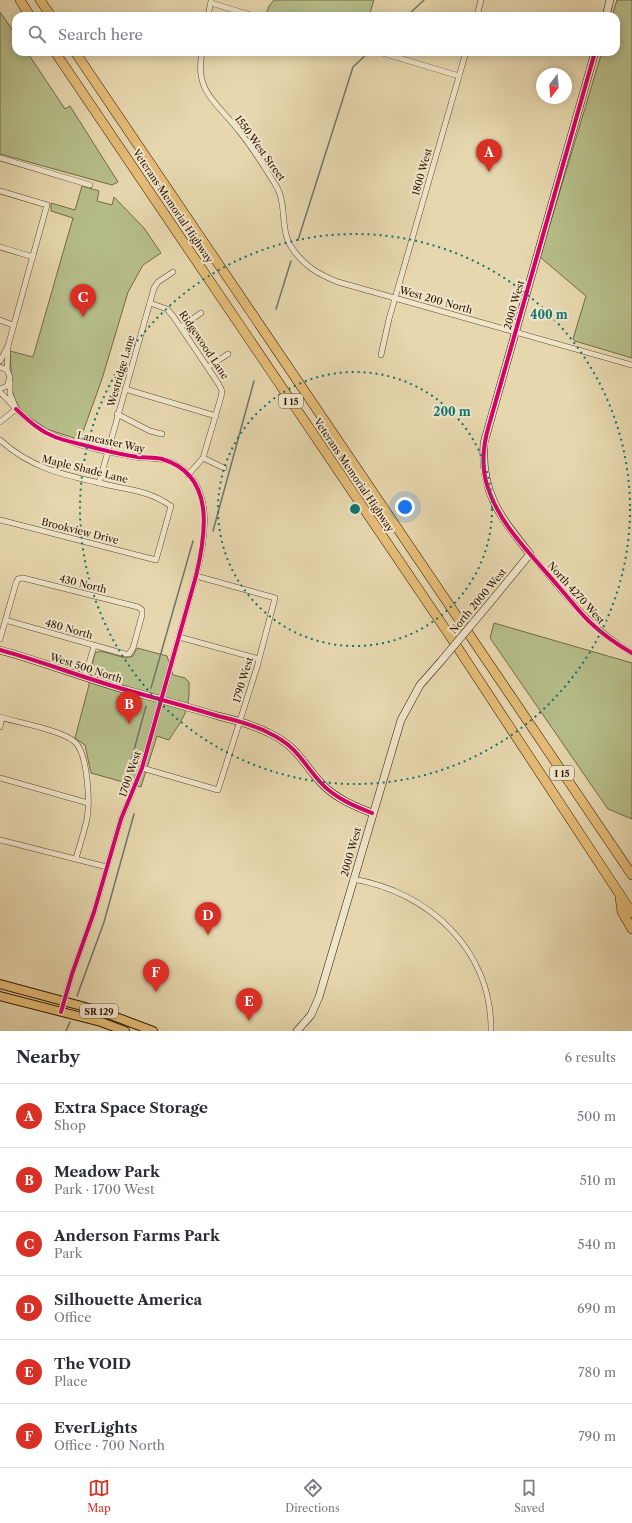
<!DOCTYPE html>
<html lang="en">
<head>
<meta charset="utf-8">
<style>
	body { margin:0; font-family:"Libre Caslon Text",serif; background:#f7f7f7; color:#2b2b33 }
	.compass { position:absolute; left:536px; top:68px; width:36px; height:36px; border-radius:50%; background:#fff; box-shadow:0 2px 10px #0003; rotate:196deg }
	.you { position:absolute; left:405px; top:507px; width:14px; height:14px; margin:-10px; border:3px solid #fff; border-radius:50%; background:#1a73e8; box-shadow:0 0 0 6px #1a73e833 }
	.badge { display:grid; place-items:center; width:26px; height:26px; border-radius:50%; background:#d93025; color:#fff; font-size:13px; font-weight:700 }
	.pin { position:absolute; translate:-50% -33px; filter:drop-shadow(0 1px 2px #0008) }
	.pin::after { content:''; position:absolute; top:21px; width:14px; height:12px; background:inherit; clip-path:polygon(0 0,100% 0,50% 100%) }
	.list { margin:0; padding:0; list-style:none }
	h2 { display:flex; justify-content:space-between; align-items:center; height:52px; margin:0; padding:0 16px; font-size:17px }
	h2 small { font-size:13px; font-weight:400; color:#7c7c81 }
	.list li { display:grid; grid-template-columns:26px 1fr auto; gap:12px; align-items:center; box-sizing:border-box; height:64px; padding:0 16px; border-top:1px solid #e1e1e2 }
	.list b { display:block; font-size:15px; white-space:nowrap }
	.list p { margin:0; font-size:13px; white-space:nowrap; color:#7c7c81 }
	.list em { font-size:13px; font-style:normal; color:#7c7c81 }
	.icon { flex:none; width:22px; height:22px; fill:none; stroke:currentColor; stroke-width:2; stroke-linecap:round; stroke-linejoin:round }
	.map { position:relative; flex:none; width:632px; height:1031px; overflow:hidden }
	.search { position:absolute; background:#fff; box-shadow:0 2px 10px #0003; left:12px; right:12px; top:12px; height:44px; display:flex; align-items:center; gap:10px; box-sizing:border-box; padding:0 14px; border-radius:12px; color:#7c7c81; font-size:15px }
	.sheet { height:436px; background:#fff }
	nav { display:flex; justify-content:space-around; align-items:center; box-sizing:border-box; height:56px; border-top:1px solid #e1e1e2; background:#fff; font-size:11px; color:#7c7c81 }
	nav a { display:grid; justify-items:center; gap:2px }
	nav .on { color:#d93025 }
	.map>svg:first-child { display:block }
	.green { fill:#b6be8a; stroke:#746a46 }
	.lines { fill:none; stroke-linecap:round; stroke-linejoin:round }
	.stream { stroke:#6e776a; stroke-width:1.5 }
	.street-casing { stroke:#5e462d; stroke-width:6 }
	.secondary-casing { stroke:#311502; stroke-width:8 }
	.primary-casing { stroke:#311502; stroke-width:10 }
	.highway-casing { stroke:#311502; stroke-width:10 }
	.street { stroke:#efe5ca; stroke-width:5 }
	.secondary { stroke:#efe5ca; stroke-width:7 }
	.primary { stroke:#e4bc77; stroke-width:8 }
	.highway { stroke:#e4bc77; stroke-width:9 }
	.secondary-bridge-casing { stroke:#311502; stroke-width:8; stroke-linecap:butt }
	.secondary-bridge { stroke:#efe5ca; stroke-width:7 }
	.cycleway-casing { stroke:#efe5ca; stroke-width:6 }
	.cycleway { stroke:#d6006c; stroke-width:4 }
	.ring { fill:none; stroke:#0f766e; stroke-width:2; stroke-dasharray:2 4 }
	.labels { text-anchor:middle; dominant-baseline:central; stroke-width:4; stroke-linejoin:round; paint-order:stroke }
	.shield { fill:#efe5ca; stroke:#6a533e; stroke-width:1 }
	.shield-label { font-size:9px; font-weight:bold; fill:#311502 }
	.street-label { font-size:10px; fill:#311502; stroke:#efe5ca }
	.centre { fill:#0f766e; stroke:#efe5ca; stroke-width:2 }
	.ring-label { font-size:12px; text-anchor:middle; font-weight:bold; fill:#0f766e; stroke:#efe5ca; stroke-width:4; stroke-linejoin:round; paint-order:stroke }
</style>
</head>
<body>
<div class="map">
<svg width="632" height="1031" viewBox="0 0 632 1031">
	<rect width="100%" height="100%" fill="#e7d7ae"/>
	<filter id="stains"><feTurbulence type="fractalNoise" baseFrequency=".005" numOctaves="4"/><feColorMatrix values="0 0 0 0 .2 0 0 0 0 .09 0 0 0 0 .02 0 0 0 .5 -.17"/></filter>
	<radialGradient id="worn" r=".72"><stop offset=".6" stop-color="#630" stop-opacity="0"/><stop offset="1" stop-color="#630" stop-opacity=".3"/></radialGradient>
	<!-- green -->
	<g class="green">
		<path d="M274 0H374L369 16 266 15 269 6Z"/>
		<path d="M617 0H632V358L575 341 573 339 586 296 540 257 602 52H616V16H612Z"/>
		<path d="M0 12 16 35V52H27L65 109 70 106 118 182 112 185 0 154Z"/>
		<path d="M82 186 99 191 97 201 112 205 114 197 144 228 161 253 143 265 128 292 102 379 80 440 47 429 26 415 18 406 14 398 12 389 10 351 33 357 73 218 51 211V203L75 210Z"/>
		<path d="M494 623 632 663V819L608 809 601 799 490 638Z"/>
		<path d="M137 648 167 656 173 675 185 678 189 682C190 712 184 716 169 740L157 736 141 787 91 773 85 745 75 738 89 685 90 674 95 653 100 651 126 658 133 656Z"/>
	</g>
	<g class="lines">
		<!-- stream -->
		<g class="stream">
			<path d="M407 16 424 0"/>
			<path d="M298 240 353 67 369 52"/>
			<path d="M276 309 291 261"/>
			<path d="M213 531 254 381"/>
			<path d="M151 688 193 541"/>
			<path d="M124 787 146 706"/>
			<path d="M77 996 104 922 134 814"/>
			<path d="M66 1031 70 1022"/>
		</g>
		<defs>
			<g id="street">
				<path d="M211 3 254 16"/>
				<path d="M208 16 211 1"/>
				<path d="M477 16 481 0"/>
				<path d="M202 52C194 93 218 103 239 131 252 147 264 166 275 184 288 203 279 230 292 248 304 266 318 274 338 282L632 365"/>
				<path d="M379 52 459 76"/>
				<path d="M0 158 90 185"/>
				<path d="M0 191 47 205 8 346 0 361"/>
				<path d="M0 247 33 257"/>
				<path d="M150 303 167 309 173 316 218 383 222 391 221 397 203 458 188 475"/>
				<path d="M0 320 13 325"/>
				<path d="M181 327 201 313"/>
				<path d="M381 355 389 319 466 52"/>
				<path d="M0 367 7 370 10 377 7 386 0 389"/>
				<path d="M208 367 228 354"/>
				<path d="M7 370 8 347"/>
				<path d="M10 381V394L15 406"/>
				<path d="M125 389 216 416"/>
				<path d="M0 392C2 395 6 397 8 400 40 440 87 448 135 457 147 459 159 457 171 462 216 483 206 537 196 576L142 768 121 819 94 912 72 974 61 1012"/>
				<path d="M117 414 150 431 162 434"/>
				<path d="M0 422 16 409"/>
				<path d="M0 440C34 471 70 476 113 486 136 491 151 492 171 506L156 560 0 520"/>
				<path d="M203 458 224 468"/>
				<path d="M99 483 154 288 158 282 173 272"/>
				<path d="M530 554C562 590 590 629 632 653"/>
				<path d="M179 637 259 659"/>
				<path d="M0 639 16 583 18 579 23 578 138 607 142 610V615L133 648 129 654H125L5 620"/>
				<path d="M85 677 94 646"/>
				<path d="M0 717C19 723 62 730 75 742 88 754 90 803 87 819 84 832 80 845 76 858"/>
				<path d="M0 727 2 718"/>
				<path d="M142 768 218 790 257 667 275 598 196 576"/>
				<path d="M0 778 88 803"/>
				<path d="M0 840 107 867"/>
				<path d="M353 879C429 892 492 950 491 1031"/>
			</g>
			<g id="secondary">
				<path d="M606 16 610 0"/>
				<path d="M493 599 530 554C500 516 481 494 484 443L595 52"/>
				<path d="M0 650C44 662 86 679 130 691 159 699 188 707 218 716 235 720 254 725 269 733 298 747 301 761 321 783 335 798 354 806 372 813"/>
				<path d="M297 1031 311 1015 319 997 401 720 420 685 442 660"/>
			</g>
			<g id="primary">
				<path d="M0 984 100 1011 153 1031"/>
				<path d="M0 996 101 1022 125 1031"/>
			</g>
			<g id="highway">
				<path d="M20 0 30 16"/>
				<path d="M40 0 51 16"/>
				<path d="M55 52 448 633 632 913"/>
				<path d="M75 52 632 875"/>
				<path d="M620 897 622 912 632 929"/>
			</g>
		</defs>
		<!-- street casing -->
		<use href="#street" class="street-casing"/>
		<!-- secondary casing -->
		<use href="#secondary" class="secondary-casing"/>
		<!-- primary casing -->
		<use href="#primary" class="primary-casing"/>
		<!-- highway casing -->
		<use href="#highway" class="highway-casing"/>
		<!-- street -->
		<use href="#street" class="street"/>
		<!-- secondary -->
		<use href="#secondary" class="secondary"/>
		<!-- primary -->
		<use href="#primary" class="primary"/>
		<!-- highway -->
		<use href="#highway" class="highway"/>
		<defs>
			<path id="secondary-bridge" d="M442 660 493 599"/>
		</defs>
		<!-- secondary-bridge casing -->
		<use href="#secondary-bridge" class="secondary-bridge-casing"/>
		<!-- secondary-bridge -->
		<use href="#secondary-bridge" class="secondary-bridge"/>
		<defs>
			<g id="cycleway">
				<path d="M595 52 489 425C483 445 481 465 487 485 499 525 532 555 558 586 570 599 580 614 593 625 605 636 618 645 632 653"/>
				<path d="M16 409C28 420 39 431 55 437 65 441 77 443 87 446 104 450 121 455 138 457 145 458 154 457 162 459 216 475 206 534 196 576L142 768 121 819 94 912 72 974 61 1012"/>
				<path d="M0 650C44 662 86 679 130 691 159 699 188 707 218 716 235 720 254 725 269 733 298 747 301 761 321 783 335 798 354 806 372 813"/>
			</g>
		</defs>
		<!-- cycleway casing -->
		<use href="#cycleway" class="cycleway-casing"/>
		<!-- cycleway -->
		<use href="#cycleway" class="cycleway"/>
	</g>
	<!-- distance rings -->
	<g class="ring">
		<circle cx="355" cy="509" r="137"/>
		<circle cx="355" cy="509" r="275"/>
	</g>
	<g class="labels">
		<!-- shield labels -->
		<g class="shield">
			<rect x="279" y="394" width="24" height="14" rx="3"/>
			<rect x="550" y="766" width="24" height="14" rx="3"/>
			<rect x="80" y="1004" width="38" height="14" rx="3"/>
		</g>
		<g class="shield-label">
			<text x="291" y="401">I 15</text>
			<text x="562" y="773">I 15</text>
			<text x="99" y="1011">SR 129</text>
		</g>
		<!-- street labels -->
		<g class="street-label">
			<text transform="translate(260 148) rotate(54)">1550 West Street</text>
			<text transform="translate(422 172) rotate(-74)">1800 West</text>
			<text transform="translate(173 206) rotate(56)">Veterans Memorial Highway</text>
			<text transform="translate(436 300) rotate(16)">West 200 North</text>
			<text transform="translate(514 305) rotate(-74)">2000 West</text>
			<text transform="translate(204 345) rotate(56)">Ridgewood Lane</text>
			<text transform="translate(121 371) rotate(-74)">Westridge Lane</text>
			<text transform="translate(111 442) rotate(12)">Lancaster Way</text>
			<text transform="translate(85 469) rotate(14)">Maple Shade Lane</text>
			<text transform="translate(354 475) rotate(56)">Veterans Memorial Highway</text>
			<text transform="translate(80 531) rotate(14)">Brookview Drive</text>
			<text transform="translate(83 584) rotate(14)">430 North</text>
			<text transform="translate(576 593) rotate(48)">North 4270 West</text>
			<text transform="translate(478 601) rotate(-50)">North 2000 West</text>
			<text transform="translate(69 629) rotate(16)">480 North</text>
			<text transform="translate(86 668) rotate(18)">West 500 North</text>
			<text transform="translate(243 680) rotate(-73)">1790 West</text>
			<text transform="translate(130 774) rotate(-71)">1700 West</text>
			<text transform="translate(351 852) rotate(-74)">2000 West</text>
		</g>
	</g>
	<circle cx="355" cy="509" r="6" class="centre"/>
	<g class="ring-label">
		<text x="549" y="319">400 m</text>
		<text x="452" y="416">200 m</text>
	</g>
	<rect width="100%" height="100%" filter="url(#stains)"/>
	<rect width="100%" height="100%" fill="url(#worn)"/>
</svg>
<svg class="compass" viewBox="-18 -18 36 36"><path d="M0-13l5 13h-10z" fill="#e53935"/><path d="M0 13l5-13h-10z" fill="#7c7c81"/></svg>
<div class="you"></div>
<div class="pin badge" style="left:489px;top:172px">A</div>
<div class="pin badge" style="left:129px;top:724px">B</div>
<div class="pin badge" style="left:83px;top:317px">C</div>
<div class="pin badge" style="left:208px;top:935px">D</div>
<div class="pin badge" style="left:249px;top:1021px">E</div>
<div class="pin badge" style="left:156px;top:992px">F</div>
<div class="search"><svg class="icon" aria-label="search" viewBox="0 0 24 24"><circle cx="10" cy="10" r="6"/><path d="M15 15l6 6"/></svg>Search here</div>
</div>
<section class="sheet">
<h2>Nearby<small>6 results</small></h2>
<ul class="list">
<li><span class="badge">A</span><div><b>Extra Space Storage</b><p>Shop</p></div><em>500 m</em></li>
<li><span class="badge">B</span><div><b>Meadow Park</b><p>Park · 1700 West</p></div><em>510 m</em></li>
<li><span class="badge">C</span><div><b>Anderson Farms Park</b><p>Park</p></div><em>540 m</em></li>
<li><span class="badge">D</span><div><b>Silhouette America</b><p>Office</p></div><em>690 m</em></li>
<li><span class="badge">E</span><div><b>The VOID</b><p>Place</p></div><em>780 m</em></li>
<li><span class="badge">F</span><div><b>EverLights</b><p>Office · 700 North</p></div><em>790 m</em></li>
</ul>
</section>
<nav>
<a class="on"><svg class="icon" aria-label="map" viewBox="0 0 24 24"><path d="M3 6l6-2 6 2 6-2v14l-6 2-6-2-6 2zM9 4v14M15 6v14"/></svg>Map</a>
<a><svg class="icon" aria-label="directions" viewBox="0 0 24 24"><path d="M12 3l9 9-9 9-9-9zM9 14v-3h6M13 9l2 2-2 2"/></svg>Directions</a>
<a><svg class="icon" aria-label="saved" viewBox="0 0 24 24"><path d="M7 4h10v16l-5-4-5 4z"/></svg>Saved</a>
</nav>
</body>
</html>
